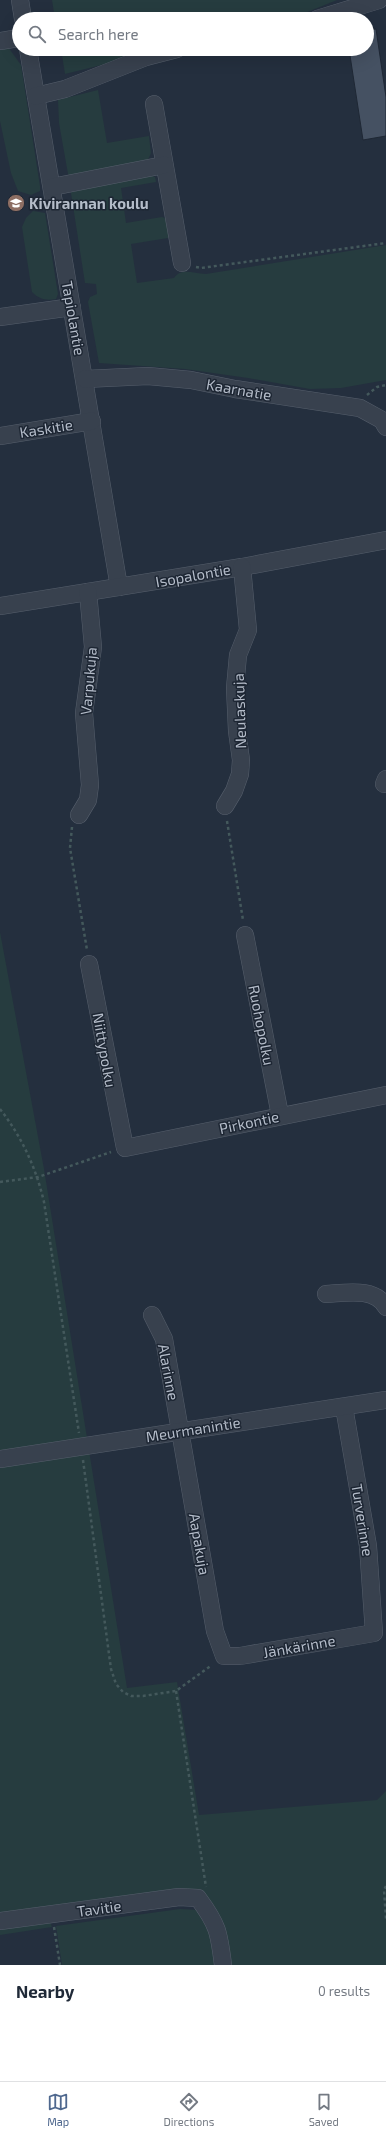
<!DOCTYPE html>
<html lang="en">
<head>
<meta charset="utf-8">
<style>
	body { margin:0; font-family:"Exo 2",sans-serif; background:#f2f2f3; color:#1f2937 }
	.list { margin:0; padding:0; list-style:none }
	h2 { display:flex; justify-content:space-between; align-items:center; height:52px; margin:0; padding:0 16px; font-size:17px }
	h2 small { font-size:13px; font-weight:400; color:#747a83 }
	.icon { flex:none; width:22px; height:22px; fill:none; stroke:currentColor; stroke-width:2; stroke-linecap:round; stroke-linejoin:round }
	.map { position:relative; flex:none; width:386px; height:1965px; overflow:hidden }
	.search { position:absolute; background:#fff; box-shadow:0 4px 16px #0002; left:12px; right:12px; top:12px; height:44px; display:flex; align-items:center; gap:10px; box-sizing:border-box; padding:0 14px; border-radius:22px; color:#747a83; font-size:15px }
	.sheet { height:116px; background:#fff }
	nav { display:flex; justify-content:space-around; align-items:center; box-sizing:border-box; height:56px; border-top:1px solid #e0e1e3; background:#fff; font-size:11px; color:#747a83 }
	nav a { display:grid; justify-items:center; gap:2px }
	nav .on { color:#4f688e }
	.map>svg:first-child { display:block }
	.green { fill:#263c3f }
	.building { fill:#455162; stroke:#1f2835 }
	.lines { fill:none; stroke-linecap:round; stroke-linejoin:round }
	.minor-casing { stroke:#565f6c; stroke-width:18 }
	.path { stroke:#44595c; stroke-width:2.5; stroke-dasharray:3 3; stroke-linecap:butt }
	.minor { stroke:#38414e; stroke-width:17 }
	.labels { text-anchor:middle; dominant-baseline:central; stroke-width:3; stroke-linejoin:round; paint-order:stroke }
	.poi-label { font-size:15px; font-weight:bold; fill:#b4bcc9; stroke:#1d2633; text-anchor:start }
	.street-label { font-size:15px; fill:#b4bcc9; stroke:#1d2633 }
</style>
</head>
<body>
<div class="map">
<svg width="386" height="1965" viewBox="0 0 386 1965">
	<rect width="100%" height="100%" fill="#242f3e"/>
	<!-- green -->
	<g class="green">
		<path d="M52 0H337L290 19H55Z"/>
		<path d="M8 47 21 65 40 186V191L31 195 18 191 11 173 0 121V49Z"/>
		<path d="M61 49H166L65 74Z"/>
		<path d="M98 90 107 143 149 136 151 153 147 162 72 178 68 174 59 123 58 100Z"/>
		<path d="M150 175 155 177 156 182 121 188 126 223 162 217 167 219 170 236 168 238 131 244 137 283 174 278C182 267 193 274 206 274L386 245V380L341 388 310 389 248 378 185 369 99 363 88 302 90 297 97 294 96 284 85 283 71 193 72 190Z"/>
		<path d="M33 211 45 213 58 294 56 299C46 301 39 299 32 292L22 227 26 218Z"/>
		<path d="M0 932 44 1169 127 1688 177 1682 199 1815 377 1800 386 1791V1965H62L56 1926 180 1909 199 1910 200 1902 49 1919 52 1927 0 1935Z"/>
	</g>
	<!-- building -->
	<path class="building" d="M376 29 386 97V136L363 140 349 49H367V30Z"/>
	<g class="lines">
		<defs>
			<g id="minor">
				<path d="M20 0 23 19"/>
				<path d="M317 19 379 0"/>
				<path d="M0 41 19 38"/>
				<path d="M28 49 119 587"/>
				<path d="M36 96 65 89 146 57 177 49"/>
				<path d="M154 104 182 263"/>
				<path d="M52 187 164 165"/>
				<path d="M0 317 72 307"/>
				<path d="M85 379 148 376 191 380 235 389 360 408 382 420 386 427"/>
				<path d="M0 436 92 421"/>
				<path d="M0 606 242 567 386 540"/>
				<path d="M384 784 386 779"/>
				<path d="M225 806 234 791 240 774 241 760 237 731 235 688 238 655 248 630 242 567"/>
				<path d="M79 815 88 800 90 785 84 713 93 647 88 592"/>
				<path d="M245 935 280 1115"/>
				<path d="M89 964 125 1148 386 1095"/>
				<path d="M326 1294C346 1293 375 1287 386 1307"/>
				<path d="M152 1315 164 1339 215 1631 224 1656H240L374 1633 368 1546 344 1407"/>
				<path d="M0 1459 386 1400"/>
				<path d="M0 1921 179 1897 198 1898C218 1925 219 1932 223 1965"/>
			</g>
		</defs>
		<!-- minor casing -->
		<use href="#minor" class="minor-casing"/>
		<!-- path -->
		<g class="path">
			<path d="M196 267 201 268 386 243"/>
			<path d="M367 395 377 387 386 385"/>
			<path d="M227 821 243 920"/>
			<path d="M72 827 70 848 87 950"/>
			<path d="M0 1109C22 1137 36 1168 44 1202L79 1433"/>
			<path d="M0 1182 38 1177 111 1152"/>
			<path d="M83 1460 111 1669 116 1684 123 1692 131 1696H143L176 1691 212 1665"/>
			<path d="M176 1691 206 1887"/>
			<path d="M386 1886 384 1890 386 1919"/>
			<path d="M54 1927 60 1965"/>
		</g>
		<!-- minor -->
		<use href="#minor" class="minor"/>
	</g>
	<!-- icons -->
	<defs>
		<symbol id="school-disc" viewBox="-11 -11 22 22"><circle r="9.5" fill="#8d6e63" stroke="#1d2633"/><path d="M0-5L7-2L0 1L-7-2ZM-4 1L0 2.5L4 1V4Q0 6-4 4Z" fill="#fff"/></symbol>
	</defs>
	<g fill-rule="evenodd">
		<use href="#school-disc" x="6" y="193" width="20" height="20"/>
	</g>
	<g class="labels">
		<!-- poi labels -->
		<g class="poi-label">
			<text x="29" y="203">Kivirannan koulu</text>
		</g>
		<!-- street labels -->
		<g class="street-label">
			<text transform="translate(74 318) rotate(80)">Tapiolantie</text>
			<text transform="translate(239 389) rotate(10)">Kaarnatie</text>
			<text transform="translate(46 428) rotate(-9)">Kaskitie</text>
			<text transform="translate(193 575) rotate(-10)">Isopalontie</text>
			<text transform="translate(88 681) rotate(-85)">Varpukuja</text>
			<text transform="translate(239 711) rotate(-92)">Neulaskuja</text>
			<text transform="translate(262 1025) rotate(79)">Ruohopolku</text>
			<text transform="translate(105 1050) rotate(80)">Niittypolku</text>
			<text transform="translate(249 1122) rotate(-12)">Pirkontie</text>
			<text transform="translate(169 1372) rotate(79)">Alarinne</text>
			<text transform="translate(193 1429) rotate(-9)">Meurmanintie</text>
			<text transform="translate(363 1520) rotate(81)">Turverinne</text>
			<text transform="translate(200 1544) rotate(80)">Aapakuja</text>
			<text transform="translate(299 1646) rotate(-10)">Jänkärinne</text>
			<text transform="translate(99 1908) rotate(-8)">Tavitie</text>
		</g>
	</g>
</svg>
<div class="search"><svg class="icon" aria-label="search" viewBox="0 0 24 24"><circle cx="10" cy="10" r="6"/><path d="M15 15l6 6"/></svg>Search here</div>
</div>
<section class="sheet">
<h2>Nearby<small>0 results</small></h2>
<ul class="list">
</ul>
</section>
<nav>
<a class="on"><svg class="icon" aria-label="map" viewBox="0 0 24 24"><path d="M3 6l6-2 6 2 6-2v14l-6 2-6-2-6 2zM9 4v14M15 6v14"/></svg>Map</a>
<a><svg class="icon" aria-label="directions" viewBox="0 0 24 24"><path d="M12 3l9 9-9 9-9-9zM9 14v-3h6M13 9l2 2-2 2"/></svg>Directions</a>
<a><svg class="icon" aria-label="saved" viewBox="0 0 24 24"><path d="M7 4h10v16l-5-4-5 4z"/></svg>Saved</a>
</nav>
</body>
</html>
